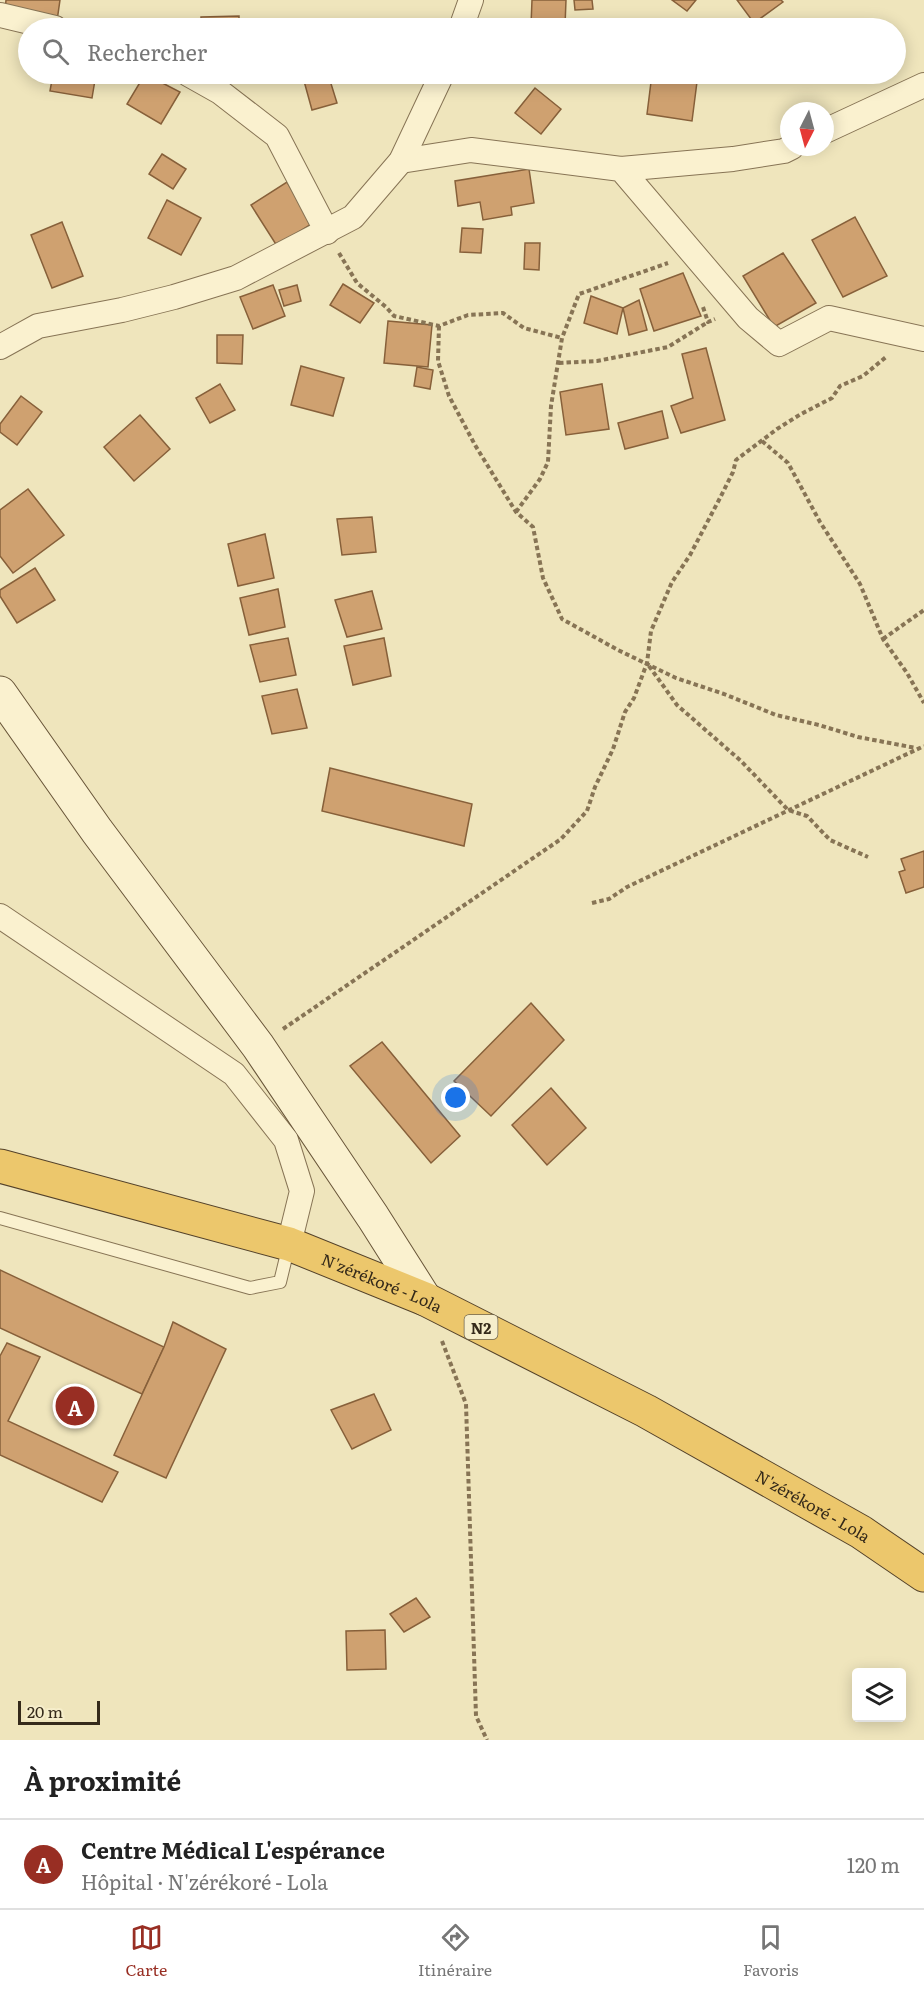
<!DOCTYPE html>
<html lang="fr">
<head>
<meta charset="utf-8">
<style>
	body { margin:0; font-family:Literata,serif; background:#f2f2f2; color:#222 }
	.controls { position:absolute; right:18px; bottom:18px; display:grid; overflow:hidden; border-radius:6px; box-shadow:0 3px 15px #0003 }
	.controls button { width:54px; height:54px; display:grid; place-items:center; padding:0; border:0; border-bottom:2px solid #e0e0e0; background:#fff; color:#222; font:30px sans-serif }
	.compass { position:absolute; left:780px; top:102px; width:54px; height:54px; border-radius:50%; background:#fff; box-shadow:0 3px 15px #0003; rotate:186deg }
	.scale { position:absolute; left:18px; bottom:15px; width:82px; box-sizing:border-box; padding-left:6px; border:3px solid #352a1a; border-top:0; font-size:16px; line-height:21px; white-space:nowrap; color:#352a1a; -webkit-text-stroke:4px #f6eecb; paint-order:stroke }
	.you { position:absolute; left:456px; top:1098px; width:21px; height:21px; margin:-15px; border:4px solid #fff; border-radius:50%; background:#1a73e8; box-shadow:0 0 0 9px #1a73e833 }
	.badge { display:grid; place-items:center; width:39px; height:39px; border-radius:50%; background:#982e23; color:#fff; font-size:20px; font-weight:700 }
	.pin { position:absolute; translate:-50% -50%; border:3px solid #fff; box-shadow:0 2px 6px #0006 }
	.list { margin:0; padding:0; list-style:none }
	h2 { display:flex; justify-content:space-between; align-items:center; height:78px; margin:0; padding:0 24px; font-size:26px }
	h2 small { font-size:20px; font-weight:400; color:#767676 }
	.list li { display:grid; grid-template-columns:39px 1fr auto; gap:18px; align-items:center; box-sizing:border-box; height:90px; padding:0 24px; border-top:2px solid #e0e0e0 }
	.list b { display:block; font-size:22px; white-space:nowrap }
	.list p { margin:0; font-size:20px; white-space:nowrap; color:#767676 }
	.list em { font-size:20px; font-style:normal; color:#767676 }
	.icon { flex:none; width:33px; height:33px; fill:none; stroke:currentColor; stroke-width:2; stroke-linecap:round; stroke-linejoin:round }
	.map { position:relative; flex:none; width:924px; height:1740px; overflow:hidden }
	.search { position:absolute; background:#fff; box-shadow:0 3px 15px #0003; left:18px; right:18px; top:18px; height:66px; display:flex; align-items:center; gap:15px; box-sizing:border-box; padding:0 21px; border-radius:33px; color:#767676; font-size:22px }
	.sheet { height:168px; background:#fff }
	nav { display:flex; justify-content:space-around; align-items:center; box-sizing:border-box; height:84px; border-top:2px solid #e0e0e0; background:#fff; font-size:16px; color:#767676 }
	nav a { display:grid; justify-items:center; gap:3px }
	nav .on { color:#982e23 }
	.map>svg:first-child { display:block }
	.building { fill:#cfa170; stroke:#87603a; stroke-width:1.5 }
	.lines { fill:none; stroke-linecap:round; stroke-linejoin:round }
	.service-casing { stroke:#877455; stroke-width:14 }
	.minor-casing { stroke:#877455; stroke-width:26 }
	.secondary-casing { stroke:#685538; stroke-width:35 }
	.trunk-casing { stroke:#54422a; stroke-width:35 }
	.path { stroke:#877455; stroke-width:4; stroke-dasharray:4.5 3; stroke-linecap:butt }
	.service { stroke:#faf1cf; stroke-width:12 }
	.minor { stroke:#faf1cf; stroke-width:24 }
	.secondary { stroke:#faf1cf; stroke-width:33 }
	.trunk { stroke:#ecc76c; stroke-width:33 }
	.labels { text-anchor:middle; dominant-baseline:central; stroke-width:4.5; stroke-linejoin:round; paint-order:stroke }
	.shield { fill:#f6eecb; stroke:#6f654f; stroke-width:1.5 }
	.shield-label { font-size:15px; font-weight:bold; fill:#352a1a }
	.street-label { font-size:16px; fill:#352a1a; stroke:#f6eecb }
</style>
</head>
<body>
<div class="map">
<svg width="924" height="1740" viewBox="0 0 924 1740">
	<rect width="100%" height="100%" fill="#efe5bc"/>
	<!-- building -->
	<g class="building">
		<path d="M6 0H60L57 21 5 12Z"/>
		<path d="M532 0H566L565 26 531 25Z"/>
		<path d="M574 0H592L593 9 575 10Z"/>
		<path d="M672 0H696L687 11Z"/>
		<path d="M737 0H781L783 2 754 23Z"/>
		<path d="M239 16V28H201V17Z"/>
		<path d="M53 74H96L92 98 50 91Z"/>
		<path d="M145 74 180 92 161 124 127 104Z"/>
		<path d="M328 74 337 103 312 110 304 81Z"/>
		<path d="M652 74H698L692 121 647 114Z"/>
		<path d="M535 88 561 109 541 134 515 113Z"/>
		<path d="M162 154 186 169 173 189 149 174Z"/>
		<path d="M529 169 534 203 511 207 512 215 483 220 480 202 458 206 455 181Z"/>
		<path d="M287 182 313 223 277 246 251 205Z"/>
		<path d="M167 200 201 218 181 255 148 238Z"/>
		<path d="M855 217 887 276 843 297 812 240Z"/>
		<path d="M62 222 83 276 52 288 31 235Z"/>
		<path d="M462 228 483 229 481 253 460 252Z"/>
		<path d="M525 243H540L539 270 524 269Z"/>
		<path d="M783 253 816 303 774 327 743 276Z"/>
		<path d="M683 273 701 316 654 331 640 289Z"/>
		<path d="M343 284 374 303 360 323 330 305Z"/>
		<path d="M273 285 285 316 253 329 240 297Z"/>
		<path d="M297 285 301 301 284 306 279 290Z"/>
		<path d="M591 296 623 308 617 334 584 323Z"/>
		<path d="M639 300 647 330 629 335 623 308Z"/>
		<path d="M388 321 432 325 428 367 384 363Z"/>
		<path d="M217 335H243L242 364 217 363Z"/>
		<path d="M706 348 725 420 681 433 671 406 693 398 682 354Z"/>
		<path d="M301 366 344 378 333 416 291 405Z"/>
		<path d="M417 367 433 370 430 389 414 386Z"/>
		<path d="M220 384 235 410 210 423 196 398Z"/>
		<path d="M602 384 609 429 566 435 560 392Z"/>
		<path d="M21 396 42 412 17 445 0 432V424Z"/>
		<path d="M662 411 668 438 625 449 618 423Z"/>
		<path d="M140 415 170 449 134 481 104 447Z"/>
		<path d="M28 489 64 535 13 573 0 556V510Z"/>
		<path d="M372 517 376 552 342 555 337 519Z"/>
		<path d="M265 534 274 578 238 586 228 544Z"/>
		<path d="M35 568 55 600 17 623 0 596V590Z"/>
		<path d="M278 589 285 627 249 635 240 598Z"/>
		<path d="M372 591 382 629 347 637 335 600Z"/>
		<path d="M288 638 296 675 260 682 250 645Z"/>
		<path d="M384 638 391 676 353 685 344 646Z"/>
		<path d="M297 689 307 728 272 734 262 696Z"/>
		<path d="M330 768 472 804 464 846 322 811Z"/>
		<path d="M924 851V887L906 893 899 872 905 870 901 859Z"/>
		<path d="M531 1003 564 1040 491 1116 454 1081Z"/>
		<path d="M382 1042 460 1136 431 1163 350 1066Z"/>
		<path d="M551 1088 586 1128 547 1165 512 1125Z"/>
		<path d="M0 1270 164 1347 142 1394 0 1328Z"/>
		<path d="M173 1322 226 1349 166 1478 114 1455 164 1347Z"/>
		<path d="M7 1343 40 1357 8 1421 118 1472 102 1502 0 1455V1356Z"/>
		<path d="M374 1394 391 1430 352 1449 331 1410Z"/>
		<path d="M416 1598 430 1617 404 1632 390 1614Z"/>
		<path d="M385 1630 386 1669 347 1670 346 1631Z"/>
	</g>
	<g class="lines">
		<defs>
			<path id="service" d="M0 1218 250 1288 280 1282 289 1245"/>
			<g id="minor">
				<path d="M0 15 55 28"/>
				<path d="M461 28 471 0"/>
				<path d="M188 74 220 92 277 136 327 232"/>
				<path d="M825 131 924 85"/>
				<path d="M401 161 471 150 621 169 748 318 779 344 829 318 924 339"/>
				<path d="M621 169 733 159 784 151 792 147"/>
				<path d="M0 347 38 326 122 310 174 297 236 278 353 217 401 161 442 74"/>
				<path d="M0 916 234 1074 286 1140 302 1191 289 1244"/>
			</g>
			<path id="secondary" d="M0 693 97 831 258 1046 373 1217 425 1299"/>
			<g id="trunk">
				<path id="s1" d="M0 1166 289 1244 425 1299 646 1411 861 1532 924 1575"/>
			</g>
		</defs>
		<!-- service casing -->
		<use href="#service" class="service-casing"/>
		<!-- minor casing -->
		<use href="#minor" class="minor-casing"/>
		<!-- secondary casing -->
		<use href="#secondary" class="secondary-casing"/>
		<!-- trunk casing -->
		<use href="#trunk" class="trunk-casing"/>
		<!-- path -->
		<g class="path">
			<path d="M339 253 357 283 386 307 394 316 439 326 468 315 503 313 524 328 562 338"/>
			<path d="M703 307 708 322 715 319"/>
			<path d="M439 326 438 361 449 396 475 445 516 512 533 527 543 578 562 619 618 650 676 678 724 694 776 715 819 725 858 737 916 748"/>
			<path d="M559 363 597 361 668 347 708 322"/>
			<path d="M762 441 788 463 820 522 860 584 883 639 907 673 924 703"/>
			<path d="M516 512 540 479 548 462 551 406 562 338 579 294 668 263"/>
			<path d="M883 639 924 610"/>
			<path d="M649 666 677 705 741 761 788 810 807 816 830 840 868 857"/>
			<path d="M592 903 609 899 627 887 924 746"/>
			<path d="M283 1029 561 839 587 811 595 787 613 749 625 712 634 698 647 663 651 631 672 582 690 555 720 498 733 472 736 460 777 429 801 414 832 398 840 386 863 376 886 357"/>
			<path d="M442 1341 466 1404 476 1716 487 1740"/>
		</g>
		<!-- service -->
		<use href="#service" class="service"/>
		<!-- minor -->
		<use href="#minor" class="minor"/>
		<!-- secondary -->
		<use href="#secondary" class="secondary"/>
		<!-- trunk -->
		<use href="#trunk" class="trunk"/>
	</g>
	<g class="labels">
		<!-- shield labels -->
		<rect class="shield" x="464.5" y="1315" width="33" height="24" rx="4.5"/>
		<g class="shield-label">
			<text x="481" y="1327">N2</text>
		</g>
		<!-- street labels -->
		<g class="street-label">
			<text stroke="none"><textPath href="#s1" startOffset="400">N'zérékoré - Lola</textPath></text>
			<text stroke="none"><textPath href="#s1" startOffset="886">N'zérékoré - Lola</textPath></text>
		</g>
	</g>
</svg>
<div class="controls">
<button><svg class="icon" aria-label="layers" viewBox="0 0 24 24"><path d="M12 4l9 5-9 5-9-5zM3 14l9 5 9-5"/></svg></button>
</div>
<svg class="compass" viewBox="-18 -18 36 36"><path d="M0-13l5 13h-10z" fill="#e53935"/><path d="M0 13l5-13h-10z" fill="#767676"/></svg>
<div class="scale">20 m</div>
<div class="you"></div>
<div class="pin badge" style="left:75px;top:1406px">A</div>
<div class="search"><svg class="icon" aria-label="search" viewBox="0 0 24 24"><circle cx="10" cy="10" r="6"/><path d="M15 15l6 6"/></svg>Rechercher</div>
</div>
<section class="sheet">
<h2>À proximité<small></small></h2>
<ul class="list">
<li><span class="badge">A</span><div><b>Centre Médical L'espérance</b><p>Hôpital · N'zérékoré - Lola</p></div><em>120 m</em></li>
</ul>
</section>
<nav>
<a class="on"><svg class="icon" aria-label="map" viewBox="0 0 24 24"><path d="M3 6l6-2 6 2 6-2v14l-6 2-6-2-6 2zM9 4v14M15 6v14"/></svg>Carte</a>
<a><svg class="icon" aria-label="directions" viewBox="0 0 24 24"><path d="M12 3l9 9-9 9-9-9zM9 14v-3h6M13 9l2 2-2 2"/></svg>Itinéraire</a>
<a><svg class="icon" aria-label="saved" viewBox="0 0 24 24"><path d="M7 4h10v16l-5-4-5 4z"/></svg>Favoris</a>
</nav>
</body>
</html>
